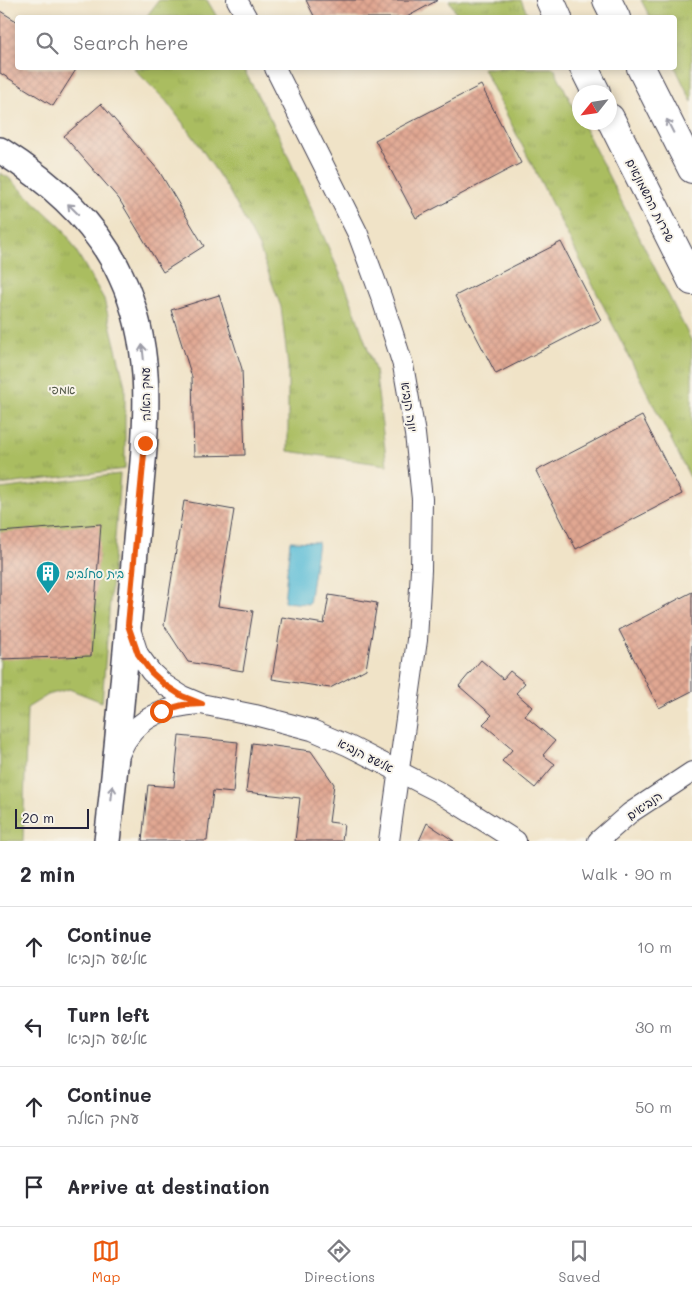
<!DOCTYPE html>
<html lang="en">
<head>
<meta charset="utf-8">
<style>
	body { margin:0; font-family:Mali,"Playpen Sans Hebrew",sans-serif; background:#f2f2f3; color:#2b2b33 }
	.compass { position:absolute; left:572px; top:85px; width:45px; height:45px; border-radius:50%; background:#fff; box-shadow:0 2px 8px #0003; rotate:240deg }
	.scale { position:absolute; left:15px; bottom:12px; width:74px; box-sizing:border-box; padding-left:5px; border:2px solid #22223b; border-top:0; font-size:14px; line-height:18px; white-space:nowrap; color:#22223b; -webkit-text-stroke:4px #f7f3e8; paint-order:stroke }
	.stop { position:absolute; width:15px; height:15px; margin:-11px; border:4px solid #ea580c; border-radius:50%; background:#fff }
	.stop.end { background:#ea580c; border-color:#fff; box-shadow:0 1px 5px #0008 }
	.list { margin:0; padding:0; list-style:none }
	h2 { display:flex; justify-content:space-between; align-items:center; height:65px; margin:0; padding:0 20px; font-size:21px }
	h2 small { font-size:16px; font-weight:400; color:#7c7c81 }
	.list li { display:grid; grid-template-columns:32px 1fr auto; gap:15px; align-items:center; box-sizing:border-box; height:80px; padding:0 20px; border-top:1px solid #e1e1e2 }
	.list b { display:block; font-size:19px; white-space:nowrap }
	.list p { margin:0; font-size:16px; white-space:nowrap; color:#7c7c81 }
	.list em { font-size:16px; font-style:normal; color:#7c7c81 }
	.icon { flex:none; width:28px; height:28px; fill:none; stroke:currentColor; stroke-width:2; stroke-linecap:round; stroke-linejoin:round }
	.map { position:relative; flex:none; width:692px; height:841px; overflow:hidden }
	.search { position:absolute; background:#fff; box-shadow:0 2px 8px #0003; left:15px; right:15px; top:15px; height:55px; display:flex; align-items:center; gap:12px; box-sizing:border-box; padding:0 18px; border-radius:5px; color:#7c7c81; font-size:19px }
	.sheet { height:385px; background:#fff }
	nav { display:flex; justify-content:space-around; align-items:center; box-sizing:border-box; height:70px; border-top:1px solid #e1e1e2; background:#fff; font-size:14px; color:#7c7c81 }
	nav a { display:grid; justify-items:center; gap:2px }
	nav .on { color:#ea580c }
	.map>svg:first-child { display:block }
	.park { fill:url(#park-tufts); stroke:#66704e }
	.water { fill:#58bcd6; stroke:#3d6f88 }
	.building { fill:url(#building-cross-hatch) }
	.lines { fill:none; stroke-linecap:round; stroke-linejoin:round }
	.minor-casing { stroke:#413f50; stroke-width:22 }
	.tertiary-casing { stroke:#413f50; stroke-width:28 }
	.secondary-casing { stroke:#413f50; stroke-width:30 }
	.minor { stroke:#fff; stroke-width:20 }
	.tertiary { stroke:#fff; stroke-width:25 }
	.secondary { stroke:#fff; stroke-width:28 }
	.oneway { stroke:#9c9ca7 }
	.route { stroke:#ea580c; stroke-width:6 }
	.labels { text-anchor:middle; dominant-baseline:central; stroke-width:4; stroke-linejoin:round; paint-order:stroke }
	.street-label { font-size:12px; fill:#22223b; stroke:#f7f3e8 }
	.park-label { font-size:12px; fill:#525848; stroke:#f7f3e8 }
	.culture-label { font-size:12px; fill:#0d838f; stroke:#f7f3e8; text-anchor:start }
</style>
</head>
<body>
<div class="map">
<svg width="692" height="841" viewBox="0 0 692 841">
	<defs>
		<pattern id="park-tufts" width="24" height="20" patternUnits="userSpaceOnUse" patternTransform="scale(1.25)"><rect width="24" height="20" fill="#aabd61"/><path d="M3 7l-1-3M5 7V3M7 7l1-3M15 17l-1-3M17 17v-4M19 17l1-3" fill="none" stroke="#92a255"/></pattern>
		<pattern id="building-cross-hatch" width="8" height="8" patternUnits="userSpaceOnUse" patternTransform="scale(1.25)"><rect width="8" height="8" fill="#e1a792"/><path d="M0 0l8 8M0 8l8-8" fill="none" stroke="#c18f7f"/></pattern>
	</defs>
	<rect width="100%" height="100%" fill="#f7f3e8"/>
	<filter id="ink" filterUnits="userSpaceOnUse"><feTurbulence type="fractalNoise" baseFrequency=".02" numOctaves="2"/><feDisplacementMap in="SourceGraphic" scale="10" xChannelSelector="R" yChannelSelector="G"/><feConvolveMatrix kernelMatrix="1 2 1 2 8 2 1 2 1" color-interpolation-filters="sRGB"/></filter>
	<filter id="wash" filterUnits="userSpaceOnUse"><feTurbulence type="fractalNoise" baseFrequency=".0096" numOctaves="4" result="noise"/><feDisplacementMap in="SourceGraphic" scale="20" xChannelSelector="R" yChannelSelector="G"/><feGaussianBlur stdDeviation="1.12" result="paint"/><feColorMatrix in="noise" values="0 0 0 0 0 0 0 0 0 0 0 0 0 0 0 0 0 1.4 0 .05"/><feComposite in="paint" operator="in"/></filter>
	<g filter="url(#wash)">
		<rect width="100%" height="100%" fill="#f0e3c7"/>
		<!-- park -->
		<g class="park">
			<path d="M159 0H207L217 17H146Z"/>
			<path d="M449 0H521L529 17H458Z"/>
			<path d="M641 0H692V102L675 67 674 18 650 17Z"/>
			<path d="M133 68H243L277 131 348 292 375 370 387 465 288 451V366L281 307 259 247 228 189 195 139 166 101Z"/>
			<path d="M483 68H554L579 118 580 122 582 123 692 342V481Z"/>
			<path d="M0 173 9 178 64 230 104 299 125 386V469L0 485Z"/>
			<path d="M120 474 102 702 69 689 48 695 27 708 23 841H0V489Z"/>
		</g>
		<!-- water -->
		<path class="water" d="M290 541 318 542 309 604 284 602Z"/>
		<g id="blocks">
			<!-- building -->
			<g class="building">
				<path d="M306 0H438L405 18H315Z"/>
				<path d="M0 11 18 22V68H77L53 106 0 73Z"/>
				<path d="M481 85 521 163 416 218 375 140Z"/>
				<path d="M101 104 159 171 204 246 163 272 119 199 64 136Z"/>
				<path d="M561 242 601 320 496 374 455 296Z"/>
				<path d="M219 295 242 369 245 455 194 456 192 377 171 310Z"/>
				<path d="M642 416 682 494 576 549 536 471Z"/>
				<path d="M184 501 234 510 218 606 253 611 243 671 188 662 164 625Z"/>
				<path d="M101 524 91 656 0 659V532Z"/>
				<path d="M692 592V691L659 708 619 630Z"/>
				<path d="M329 595 377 603 366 669 330 688 272 679 282 617 324 624Z"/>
				<path d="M481 660 503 679 510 671 525 683 516 693 532 707 525 716 555 741 543 755 555 764 535 788 502 761 513 749 483 724 492 715 459 686Z"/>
				<path d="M179 736 238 742 233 793 213 791 207 841H142L148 785 174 787Z"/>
				<path d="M252 743 311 751 334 784 329 822 344 824 342 841H295L300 798 246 792Z"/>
				<path d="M427 823 454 841H419Z"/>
			</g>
		</g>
	</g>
	<g filter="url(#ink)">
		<use href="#blocks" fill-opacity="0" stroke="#413f50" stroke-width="1"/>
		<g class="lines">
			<defs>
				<g id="minor">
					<path d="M237 0 247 18"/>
					<path d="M275 68 358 234 382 299 403 365 415 434 422 499 421 570 417 640 389 841"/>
					<path d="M130 629 138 654 151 672 165 685 182 696 201 704 255 715 312 730 349 746 437 791 516 841"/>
					<path d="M117 759C121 752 123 744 128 738 144 714 172 706 199 704"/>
					<path d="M598 841 630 813 692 772"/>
				</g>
				<path id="tertiary" d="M0 150C49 181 97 223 121 276 152 342 148 413 141 484 138 518 135 552 132 585 124 671 117 756 107 841"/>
				<g id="secondary">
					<path d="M550 0 558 18"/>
					<path d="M607 0 616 18"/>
					<path d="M584 68 596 92"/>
					<path d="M641 68 692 169"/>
					<path d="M610 118 692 281"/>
				</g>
			</defs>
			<!-- minor casing -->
			<use href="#minor" class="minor-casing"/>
			<!-- tertiary casing -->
			<use href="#tertiary" class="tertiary-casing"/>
			<!-- secondary casing -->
			<use href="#secondary" class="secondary-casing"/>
			<!-- minor -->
			<use href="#minor" class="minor"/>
			<!-- tertiary -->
			<use href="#tertiary" class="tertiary"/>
			<!-- secondary -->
			<use href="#secondary" class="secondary"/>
		</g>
		<!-- one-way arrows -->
		<defs><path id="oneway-shaft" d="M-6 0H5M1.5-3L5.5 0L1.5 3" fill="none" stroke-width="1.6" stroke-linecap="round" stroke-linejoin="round" transform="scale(1.25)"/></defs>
		<g class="oneway">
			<use href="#oneway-shaft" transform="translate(670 126) rotate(-117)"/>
			<use href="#oneway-shaft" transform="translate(73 209) rotate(-135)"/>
			<use href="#oneway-shaft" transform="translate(143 352) rotate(-96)"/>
			<use href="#oneway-shaft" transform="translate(112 793) rotate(-84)"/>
		</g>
	</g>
	<g class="lines" filter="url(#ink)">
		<!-- route -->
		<path class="route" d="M145 443 128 625 138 654 151 672 165 685 182 696 202 704 183 705 161 711"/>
	</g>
	<!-- icons -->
	<defs>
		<symbol id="building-pin" viewBox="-11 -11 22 30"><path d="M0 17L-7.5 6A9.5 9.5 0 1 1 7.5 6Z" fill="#0f9aa8" stroke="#f7f3e8"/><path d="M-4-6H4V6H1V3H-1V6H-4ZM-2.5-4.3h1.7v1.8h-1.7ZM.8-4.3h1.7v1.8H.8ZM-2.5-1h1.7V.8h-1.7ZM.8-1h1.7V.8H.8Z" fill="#fff"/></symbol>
	</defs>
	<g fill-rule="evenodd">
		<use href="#building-pin" x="34" y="559" width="28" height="38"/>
	</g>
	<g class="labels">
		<!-- street labels -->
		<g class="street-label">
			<text transform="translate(651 200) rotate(63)">שדרות החשמונאים</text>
			<text transform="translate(145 394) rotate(-91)">עמק האלה</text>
			<text transform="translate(410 407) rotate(81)">יונה הנביא</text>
			<text transform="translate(366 755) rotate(27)">אלישע הנביא</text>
			<text transform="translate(644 805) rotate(-35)">הנביאים</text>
		</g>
		<!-- park labels -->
		<g class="park-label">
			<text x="62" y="389">אמפי</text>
		</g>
		<!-- culture labels -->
		<g class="culture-label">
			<text x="66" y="573">בית סחלבים</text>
		</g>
	</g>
</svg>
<svg class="compass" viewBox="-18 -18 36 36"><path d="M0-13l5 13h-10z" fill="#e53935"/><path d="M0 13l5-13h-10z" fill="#7c7c81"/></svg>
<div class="scale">20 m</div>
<div class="stop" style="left:161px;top:711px"></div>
<div class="stop end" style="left:145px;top:443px"></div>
<div class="search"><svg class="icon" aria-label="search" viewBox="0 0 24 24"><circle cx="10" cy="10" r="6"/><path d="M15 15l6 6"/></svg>Search here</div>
</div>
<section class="sheet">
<h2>2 min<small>Walk · 90 m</small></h2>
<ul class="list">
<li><svg class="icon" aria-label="ahead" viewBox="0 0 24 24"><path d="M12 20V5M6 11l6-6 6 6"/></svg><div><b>Continue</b><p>אלישע הנביא</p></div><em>10 m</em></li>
<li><svg class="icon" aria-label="left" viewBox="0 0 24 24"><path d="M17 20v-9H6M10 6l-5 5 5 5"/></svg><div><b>Turn left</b><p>אלישע הנביא</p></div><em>30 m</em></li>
<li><svg class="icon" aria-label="ahead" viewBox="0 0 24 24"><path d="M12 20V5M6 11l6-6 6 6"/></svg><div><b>Continue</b><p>עמק האלה</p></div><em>50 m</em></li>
<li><svg class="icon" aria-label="arrive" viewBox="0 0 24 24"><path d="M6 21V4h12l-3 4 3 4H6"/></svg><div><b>Arrive at destination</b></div></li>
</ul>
</section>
<nav>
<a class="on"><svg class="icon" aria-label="map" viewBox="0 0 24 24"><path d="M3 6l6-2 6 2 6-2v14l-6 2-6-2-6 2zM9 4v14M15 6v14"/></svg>Map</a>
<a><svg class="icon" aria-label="directions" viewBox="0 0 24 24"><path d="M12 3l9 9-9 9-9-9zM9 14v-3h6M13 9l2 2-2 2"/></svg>Directions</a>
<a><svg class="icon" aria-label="saved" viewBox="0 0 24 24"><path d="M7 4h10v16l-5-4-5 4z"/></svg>Saved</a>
</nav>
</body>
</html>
